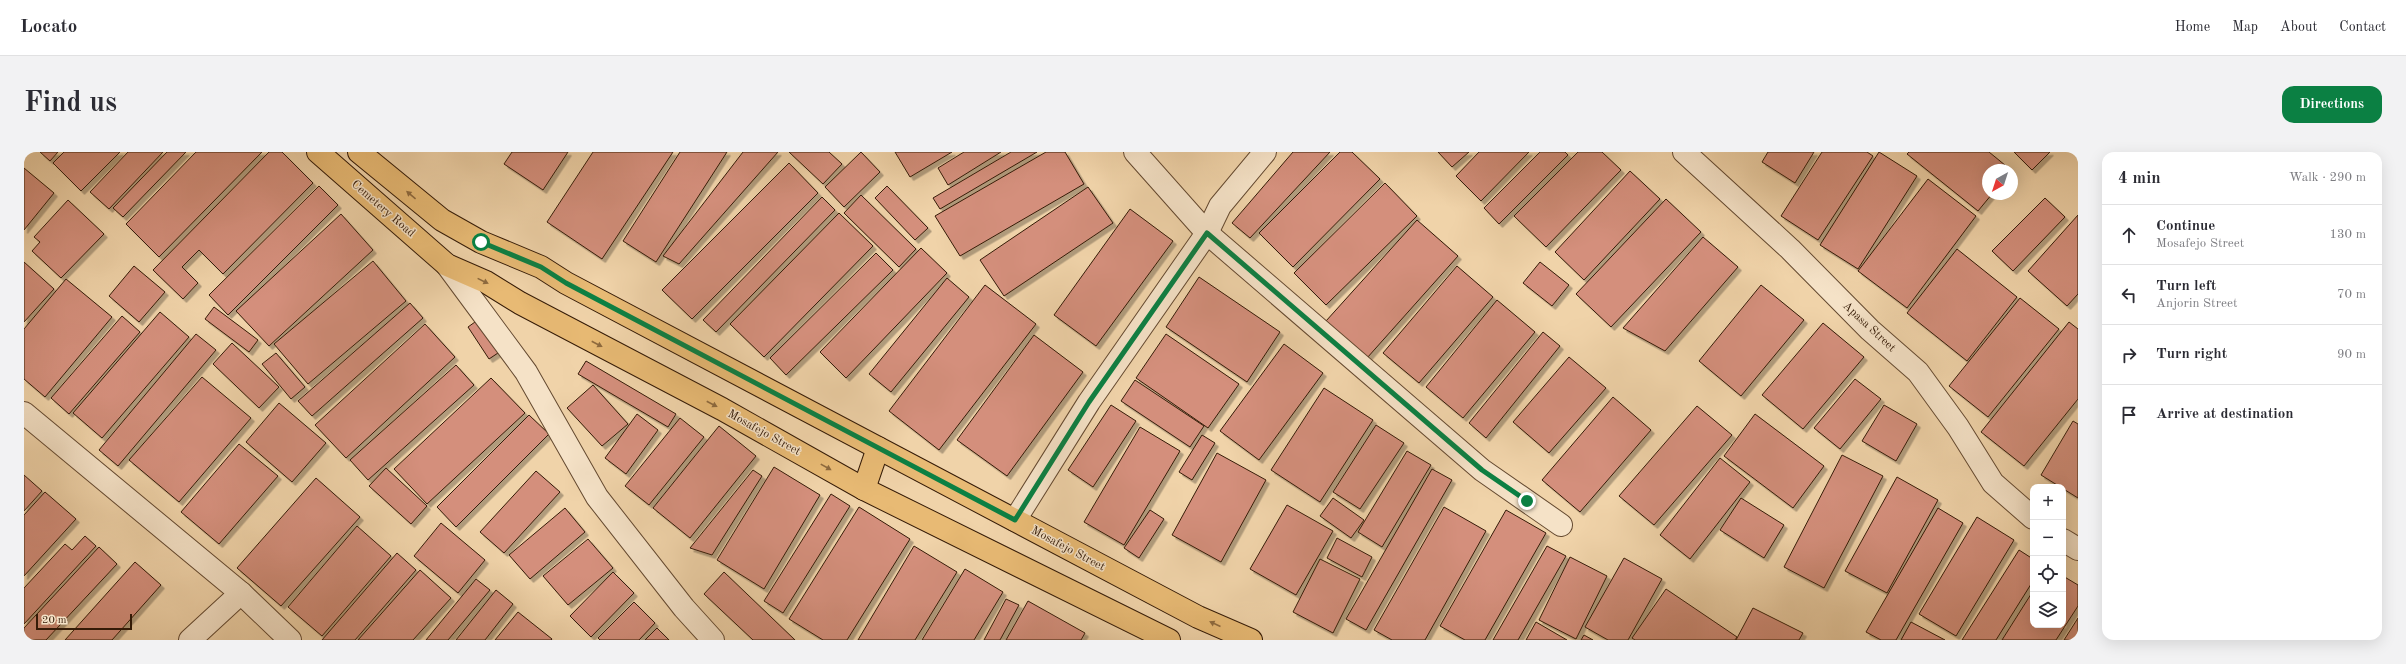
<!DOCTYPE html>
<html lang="en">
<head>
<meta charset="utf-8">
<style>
	body { margin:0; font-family:"Old Standard TT",serif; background:#f2f2f3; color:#2b2b33 }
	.controls { position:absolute; right:12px; bottom:12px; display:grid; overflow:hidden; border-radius:8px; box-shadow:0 4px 16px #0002 }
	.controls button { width:36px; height:36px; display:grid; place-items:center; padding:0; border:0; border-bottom:1px solid #e1e1e2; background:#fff; color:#2b2b33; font:20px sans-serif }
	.compass { position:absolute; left:1958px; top:12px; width:36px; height:36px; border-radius:50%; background:#fff; box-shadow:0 4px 16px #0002; rotate:219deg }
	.scale { position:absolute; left:12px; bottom:10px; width:96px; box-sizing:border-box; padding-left:4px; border:2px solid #351b07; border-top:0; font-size:11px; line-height:14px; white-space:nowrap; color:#351b07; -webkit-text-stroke:3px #f5e2c7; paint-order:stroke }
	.stop { position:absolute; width:12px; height:12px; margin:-9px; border:3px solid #0b8043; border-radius:50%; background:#fff }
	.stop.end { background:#0b8043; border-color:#fff; box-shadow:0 1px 4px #0008 }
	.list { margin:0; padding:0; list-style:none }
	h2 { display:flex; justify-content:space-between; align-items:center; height:52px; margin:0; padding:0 16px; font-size:17px }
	h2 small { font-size:13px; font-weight:400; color:#7c7c81 }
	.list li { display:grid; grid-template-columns:26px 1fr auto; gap:12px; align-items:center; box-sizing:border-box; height:60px; padding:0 16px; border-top:1px solid #e1e1e2 }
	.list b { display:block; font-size:15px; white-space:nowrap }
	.list p { margin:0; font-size:13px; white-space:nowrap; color:#7c7c81 }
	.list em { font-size:13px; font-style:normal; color:#7c7c81 }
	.icon { flex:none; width:22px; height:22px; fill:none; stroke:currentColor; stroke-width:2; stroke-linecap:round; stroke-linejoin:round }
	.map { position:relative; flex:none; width:2054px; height:488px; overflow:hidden; border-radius:12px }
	header { display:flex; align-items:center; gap:24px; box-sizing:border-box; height:56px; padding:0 20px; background:#fff; border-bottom:1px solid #e1e1e2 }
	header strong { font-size:19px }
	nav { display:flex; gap:22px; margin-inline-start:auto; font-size:14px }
	.intro { display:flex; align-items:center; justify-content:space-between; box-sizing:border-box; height:96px; padding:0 24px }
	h1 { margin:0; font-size:28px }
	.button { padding:10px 18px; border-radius:12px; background:#0b8043; color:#fff; font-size:14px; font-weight:700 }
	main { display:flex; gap:24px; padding:0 24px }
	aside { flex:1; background:#fff; border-radius:12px; box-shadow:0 4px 16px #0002 }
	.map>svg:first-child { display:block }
	.building { fill:#d48f7b; stroke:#351b07; filter:url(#shadow) }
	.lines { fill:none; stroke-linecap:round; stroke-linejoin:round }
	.minor-casing { stroke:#644930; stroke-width:24 }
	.major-casing { stroke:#351b07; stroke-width:24 }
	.minor { stroke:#f5e2c7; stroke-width:22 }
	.major { stroke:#e8ba74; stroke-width:22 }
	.oneway { fill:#8e6a3e }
	.route { stroke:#0b8043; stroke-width:5 }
	.labels { text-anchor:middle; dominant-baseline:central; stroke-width:3; stroke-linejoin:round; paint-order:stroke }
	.street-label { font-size:12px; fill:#351b07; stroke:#f5e2c7 }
</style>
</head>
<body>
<header>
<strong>Locato</strong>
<nav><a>Home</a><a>Map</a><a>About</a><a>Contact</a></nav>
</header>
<div class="intro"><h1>Find us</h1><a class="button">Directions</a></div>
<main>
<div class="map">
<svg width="2054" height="488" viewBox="0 0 2054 488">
	<defs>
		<filter id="shadow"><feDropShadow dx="3.5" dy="3.5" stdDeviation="0" flood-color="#0004"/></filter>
	</defs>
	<rect width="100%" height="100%" fill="#f0d3a9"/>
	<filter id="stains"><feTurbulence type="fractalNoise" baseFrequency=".005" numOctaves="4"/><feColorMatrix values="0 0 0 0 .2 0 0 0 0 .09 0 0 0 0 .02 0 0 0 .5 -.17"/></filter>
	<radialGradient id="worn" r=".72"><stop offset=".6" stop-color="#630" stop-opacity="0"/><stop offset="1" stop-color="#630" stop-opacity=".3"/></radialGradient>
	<!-- building -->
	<g class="building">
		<path d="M16 0H34L26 9Z"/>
		<path d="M40 0H96L57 39 29 11Z"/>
		<path d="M104 0H139L85 57 66 40Z"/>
		<path d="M143 0H162L99 65 89 56Z"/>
		<path d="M172 0H238L135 105 102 72Z"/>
		<path d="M245 0H258L289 31 199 122 175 98 158 115 174 131 159 147 129 118Z"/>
		<path d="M488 0H544L519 38 480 12Z"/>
		<path d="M569 0H649L578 107 523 70Z"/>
		<path d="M656 0H703L632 110 599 89Z"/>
		<path d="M719 0H754L655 112 639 104Z"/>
		<path d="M765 0H805L818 12 799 32Z"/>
		<path d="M837 0 856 20 820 55 801 35Z"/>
		<path d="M871 0H928L886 25Z"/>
		<path d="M940 0H977L924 33 914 16Z"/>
		<path d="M987 0H1013L916 57 909 46Z"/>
		<path d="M1022 0H1041L1060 32 936 104 911 64Z"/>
		<path d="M1269 0H1306L1226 86 1208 71Z"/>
		<path d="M1316 0H1328L1356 27 1269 115 1235 81Z"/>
		<path d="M1414 0H1445L1428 15Z"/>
		<path d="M1455 0H1505L1457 49 1432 24Z"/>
		<path d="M1516 0H1541L1544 3 1475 72 1460 56Z"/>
		<path d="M1554 0H1578L1597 18 1522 95 1490 64Z"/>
		<path d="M1744 0H1790L1771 31 1738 10Z"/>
		<path d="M1798 0H1843L1849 4 1794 88 1757 64Z"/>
		<path d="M1855 0 1893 24 1834 117 1796 93Z"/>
		<path d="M1885 0H1965L1987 18H1964V42H1968L1954 59 1883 2Z"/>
		<path d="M1990 0H2026L2008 18Z"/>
		<path d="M765 11 794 41 668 167 638 138Z"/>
		<path d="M0 16 30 41 0 78Z"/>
		<path d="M1606 19 1636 47 1560 128 1531 100Z"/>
		<path d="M1904 27 1952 64 1883 156 1834 119Z"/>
		<path d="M1361 31 1393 64 1302 153 1270 121Z"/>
		<path d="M295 34 314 53 204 163 185 143Z"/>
		<path d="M863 34 904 76 891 88 851 46Z"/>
		<path d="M1064 35 1089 71 980 144 956 108Z"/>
		<path d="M837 43 892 97 875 115 820 61Z"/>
		<path d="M798 45 811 58 692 180 679 168Z"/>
		<path d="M2021 46 2041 65 1989 119 1968 99Z"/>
		<path d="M1642 47 1677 80 1587 175 1552 142Z"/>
		<path d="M44 48 80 82 37 126 8 99 16 90 10 85Z"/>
		<path d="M1106 57 1149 89 1072 194 1030 163Z"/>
		<path d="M815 61 849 94 740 205 706 172Z"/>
		<path d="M317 62 349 98 245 194 212 159Z"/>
		<path d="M2054 63V142L2043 154 2004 119Z"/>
		<path d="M1393 68 1434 104 1343 206 1302 169Z"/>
		<path d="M1679 85 1714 115 1641 199 1599 176Z"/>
		<path d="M897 96 923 121 822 226 796 200Z"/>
		<path d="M1933 97 1993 145 1943 209 1883 161Z"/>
		<path d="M852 101 869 118 762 223 746 206Z"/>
		<path d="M349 109 382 149 284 232 250 192Z"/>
		<path d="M0 110 30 137 0 170Z"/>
		<path d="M1516 110 1545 133 1528 154 1499 131Z"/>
		<path d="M110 114 141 140 115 170 85 144Z"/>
		<path d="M1433 114 1469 145 1395 231 1359 201Z"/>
		<path d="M1175 125 1256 180 1223 230 1142 175Z"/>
		<path d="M923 126 945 145 867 240 845 222Z"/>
		<path d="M42 127 88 165 21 245 0 227V177Z"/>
		<path d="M961 133 1012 172 915 298 865 259Z"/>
		<path d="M1737 133 1780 168 1717 244 1675 209Z"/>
		<path d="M1996 146 2035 177 1964 265 1925 234Z"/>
		<path d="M1473 148 1511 180 1439 266 1402 235Z"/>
		<path d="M386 151 399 166 288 264 274 249Z"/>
		<path d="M190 155 234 188 225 200 181 167Z"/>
		<path d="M136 160 165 185 78 286 49 261Z"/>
		<path d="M98 164 116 180 45 262 27 246Z"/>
		<path d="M458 165 480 197 465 207 444 175Z"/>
		<path d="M2045 170 2054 177V247L2000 314 1957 280Z"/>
		<path d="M1799 171 1840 205 1779 277 1738 243Z"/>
		<path d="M401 172 431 205 322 306 291 273Z"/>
		<path d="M1519 180 1536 194 1462 286 1445 271Z"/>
		<path d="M172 182 192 198 94 314 75 298Z"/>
		<path d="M1142 182 1215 232 1184 276 1112 226Z"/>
		<path d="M1010 183 1059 220 983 324 933 288Z"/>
		<path d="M208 191 255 235 235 256 189 212Z"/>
		<path d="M1260 192 1299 221 1235 308 1196 279Z"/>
		<path d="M252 201 281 235 267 247 238 212Z"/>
		<path d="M1545 205 1582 236 1525 301 1489 270Z"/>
		<path d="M562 209 652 262 644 275 554 222Z"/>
		<path d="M432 213 450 233 344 328 326 308Z"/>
		<path d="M178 225 227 266 155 350 105 308Z"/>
		<path d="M467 226 501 261 403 352 370 317Z"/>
		<path d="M1831 227 1857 247 1816 297 1790 276Z"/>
		<path d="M1111 228 1180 274 1166 295 1097 249Z"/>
		<path d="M569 233 604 272 578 294 543 256Z"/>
		<path d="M1300 236 1349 268 1296 350 1247 318Z"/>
		<path d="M1589 245 1627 278 1556 360 1518 328Z"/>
		<path d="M255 251 302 291 268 330 222 290Z"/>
		<path d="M1087 253 1112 269 1069 335 1044 318Z"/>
		<path d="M1860 253 1893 272 1872 309 1838 289Z"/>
		<path d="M1673 254 1708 283 1630 373 1595 344Z"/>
		<path d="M613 262 634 278 602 322 581 306Z"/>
		<path d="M1731 262 1800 314 1769 356 1700 304Z"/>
		<path d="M505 263 525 282 432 375 413 355Z"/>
		<path d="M656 266 680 285 625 353 601 334Z"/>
		<path d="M2049 269 2054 272V346L2017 323Z"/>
		<path d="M1352 273 1380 291 1336 357 1309 340Z"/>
		<path d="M695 274 732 304 666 386 629 356Z"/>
		<path d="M1116 275 1156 299 1100 393 1060 370Z"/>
		<path d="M1178 283 1191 291 1168 328 1155 320Z"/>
		<path d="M215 292 254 324 195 392 157 360Z"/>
		<path d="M1383 299 1407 313 1358 395 1334 380Z"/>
		<path d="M1193 301 1242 328 1197 410 1148 383Z"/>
		<path d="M1818 303 1859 324 1800 436 1760 415Z"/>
		<path d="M1696 306 1726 330 1666 407 1636 383Z"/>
		<path d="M750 315 796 343 740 437 693 408Z"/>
		<path d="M362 316 403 354 387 372 345 334Z"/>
		<path d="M1408 317 1428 328 1342 478 1322 467Z"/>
		<path d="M729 318 738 324 688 403 666 396Z"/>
		<path d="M512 319 536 340 480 401 456 380Z"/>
		<path d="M0 323 18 339 0 359Z"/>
		<path d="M1873 325 1914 348 1863 441 1821 419Z"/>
		<path d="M292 326 336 365 257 454 213 416Z"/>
		<path d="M21 340 52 367 0 424V363Z"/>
		<path d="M807 342 826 354 759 461 740 449Z"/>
		<path d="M1309 346 1340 368 1327 386 1296 364Z"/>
		<path d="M1717 346 1760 373 1740 406 1696 378Z"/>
		<path d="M1263 353 1309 379 1272 443 1226 417Z"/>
		<path d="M835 355 886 387 823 488H799L765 467Z"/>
		<path d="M1420 355 1462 379 1401 488H1368L1350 478Z"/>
		<path d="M541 356 561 380 506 427 485 403Z"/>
		<path d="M1914 356 1939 371 1872 488H1857L1842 480Z"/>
		<path d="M1126 358 1140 367 1115 406 1100 396Z"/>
		<path d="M1482 358 1522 381 1461 488H1441L1416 474Z"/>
		<path d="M1953 365 1990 388 1932 484 1895 462Z"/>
		<path d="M417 371 461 408 434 441 390 404Z"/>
		<path d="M333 374 367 404 298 484 264 455Z"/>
		<path d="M61 384 72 394 0 472V436L41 392 48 398Z"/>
		<path d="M1313 386 1348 405 1338 425 1303 406Z"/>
		<path d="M564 387 589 416 544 453 519 424Z"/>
		<path d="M890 394 933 420 891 488H834Z"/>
		<path d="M1523 394 1542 404 1494 488H1469Z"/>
		<path d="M75 395 93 412 22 488H0V476Z"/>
		<path d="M1995 398 2009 407V429L1972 488H1938Z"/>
		<path d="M373 401 392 418 331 488H298Z"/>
		<path d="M1546 405 1583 424 1552 487 1515 468Z"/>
		<path d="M1600 406 1638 427 1604 488H1584L1561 475Z"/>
		<path d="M1296 407 1336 427 1309 481 1269 460Z"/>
		<path d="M111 410 137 433 88 488H41Z"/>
		<path d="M941 417 979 440 950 488H898Z"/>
		<path d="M396 418 427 446 389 488H334Z"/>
		<path d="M589 420 610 441 567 485 546 464Z"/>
		<path d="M700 420 771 488H729L680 442Z"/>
		<path d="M2039 424 2054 433V454L2032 488H1978L2009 439V473H2039Z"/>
		<path d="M452 427 466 438 424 488H402Z"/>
		<path d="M1642 437 1713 485 1711 488H1611L1608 486Z"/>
		<path d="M472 438 489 452 461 488H432Z"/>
		<path d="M982 447 995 453 976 488H960Z"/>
		<path d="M1004 449 1061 481 1057 488H982Z"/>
		<path d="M610 450 631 471 615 488H576L574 486Z"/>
		<path d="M1729 456 1779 481 1775 488H1712Z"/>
		<path d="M494 460 528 487 527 488H471Z"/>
		<path d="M2054 466V488H2040Z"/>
		<path d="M1512 470 1543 488H1502Z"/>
		<path d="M1887 470 1921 488H1877Z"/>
		<path d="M633 476 645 488H621Z"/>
		<path d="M1560 483 1569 488H1557Z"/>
	</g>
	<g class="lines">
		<defs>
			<g id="minor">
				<path d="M1111 0 1183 81 1458 318 1537 373"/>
				<path d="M1660 0 1766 97 1846 178 1894 220 1934 275 1969 331 2009 366"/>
				<path d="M423 113 502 220 573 345 660 456 689 488"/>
				<path d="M0 261 217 441 266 488"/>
				<path d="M991 368 1065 250 1183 81 1196 54 1241 0"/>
				<path d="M2039 388 2054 397"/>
				<path d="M166 488 217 441"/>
			</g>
			<g id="major">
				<path d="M294 0 423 113 462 130 496 151 698 257 840 337 1145 488"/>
				<path d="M335 0 418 68 457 90 517 115 542 131 1174 465 1227 488"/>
				<path d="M840 337 854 296"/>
			</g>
		</defs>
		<!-- minor casing -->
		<use href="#minor" class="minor-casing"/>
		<!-- major casing -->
		<use href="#major" class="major-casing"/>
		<!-- minor -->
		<use href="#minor" class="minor"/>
		<!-- major -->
		<use href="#major" class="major"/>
	</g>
	<!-- one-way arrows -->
	<defs><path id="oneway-solid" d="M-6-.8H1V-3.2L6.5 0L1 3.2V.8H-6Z"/></defs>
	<g class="oneway">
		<use href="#oneway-solid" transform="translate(387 43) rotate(-140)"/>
		<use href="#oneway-solid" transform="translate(459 129) rotate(26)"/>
		<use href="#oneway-solid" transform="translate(573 192) rotate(28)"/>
		<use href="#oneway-solid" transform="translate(688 252) rotate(28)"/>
		<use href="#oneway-solid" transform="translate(802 315) rotate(29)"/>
		<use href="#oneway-solid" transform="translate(1191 472) rotate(-156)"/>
	</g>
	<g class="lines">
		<!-- route -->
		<path class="route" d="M457 90 517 115 542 131 991 368 1065 250 1183 81 1458 318 1503 349"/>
	</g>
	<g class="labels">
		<!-- street labels -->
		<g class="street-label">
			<text transform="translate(359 57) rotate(41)">Cemetery Road</text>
			<text transform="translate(1845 175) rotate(43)">Apasa Street</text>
			<text transform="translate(740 281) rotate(29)">Mosafejo Street</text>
			<text transform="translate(1044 397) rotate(28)">Mosafejo Street</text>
		</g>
	</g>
	<rect width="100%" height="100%" filter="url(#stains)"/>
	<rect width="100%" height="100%" fill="url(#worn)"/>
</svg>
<div class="controls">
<button>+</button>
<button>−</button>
<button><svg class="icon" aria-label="locate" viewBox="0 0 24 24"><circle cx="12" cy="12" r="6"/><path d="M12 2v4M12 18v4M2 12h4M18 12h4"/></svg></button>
<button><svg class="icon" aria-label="layers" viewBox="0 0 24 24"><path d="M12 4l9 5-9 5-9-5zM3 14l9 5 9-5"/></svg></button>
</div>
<svg class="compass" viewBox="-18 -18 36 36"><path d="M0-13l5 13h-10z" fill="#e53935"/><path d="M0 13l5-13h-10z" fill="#7c7c81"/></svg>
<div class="scale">20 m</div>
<div class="stop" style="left:457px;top:90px"></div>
<div class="stop end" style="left:1503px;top:349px"></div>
</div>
<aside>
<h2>4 min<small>Walk · 290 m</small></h2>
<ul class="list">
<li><svg class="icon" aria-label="ahead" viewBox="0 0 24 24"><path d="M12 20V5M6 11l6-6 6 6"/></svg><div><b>Continue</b><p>Mosafejo Street</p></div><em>130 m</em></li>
<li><svg class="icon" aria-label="left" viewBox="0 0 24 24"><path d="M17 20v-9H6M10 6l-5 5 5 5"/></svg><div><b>Turn left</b><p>Anjorin Street</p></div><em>70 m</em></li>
<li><svg class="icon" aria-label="right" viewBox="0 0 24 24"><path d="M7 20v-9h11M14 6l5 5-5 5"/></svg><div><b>Turn right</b></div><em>90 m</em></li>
<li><svg class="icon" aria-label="arrive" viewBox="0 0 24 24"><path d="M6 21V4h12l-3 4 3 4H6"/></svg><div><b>Arrive at destination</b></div></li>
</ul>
</aside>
</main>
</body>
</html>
